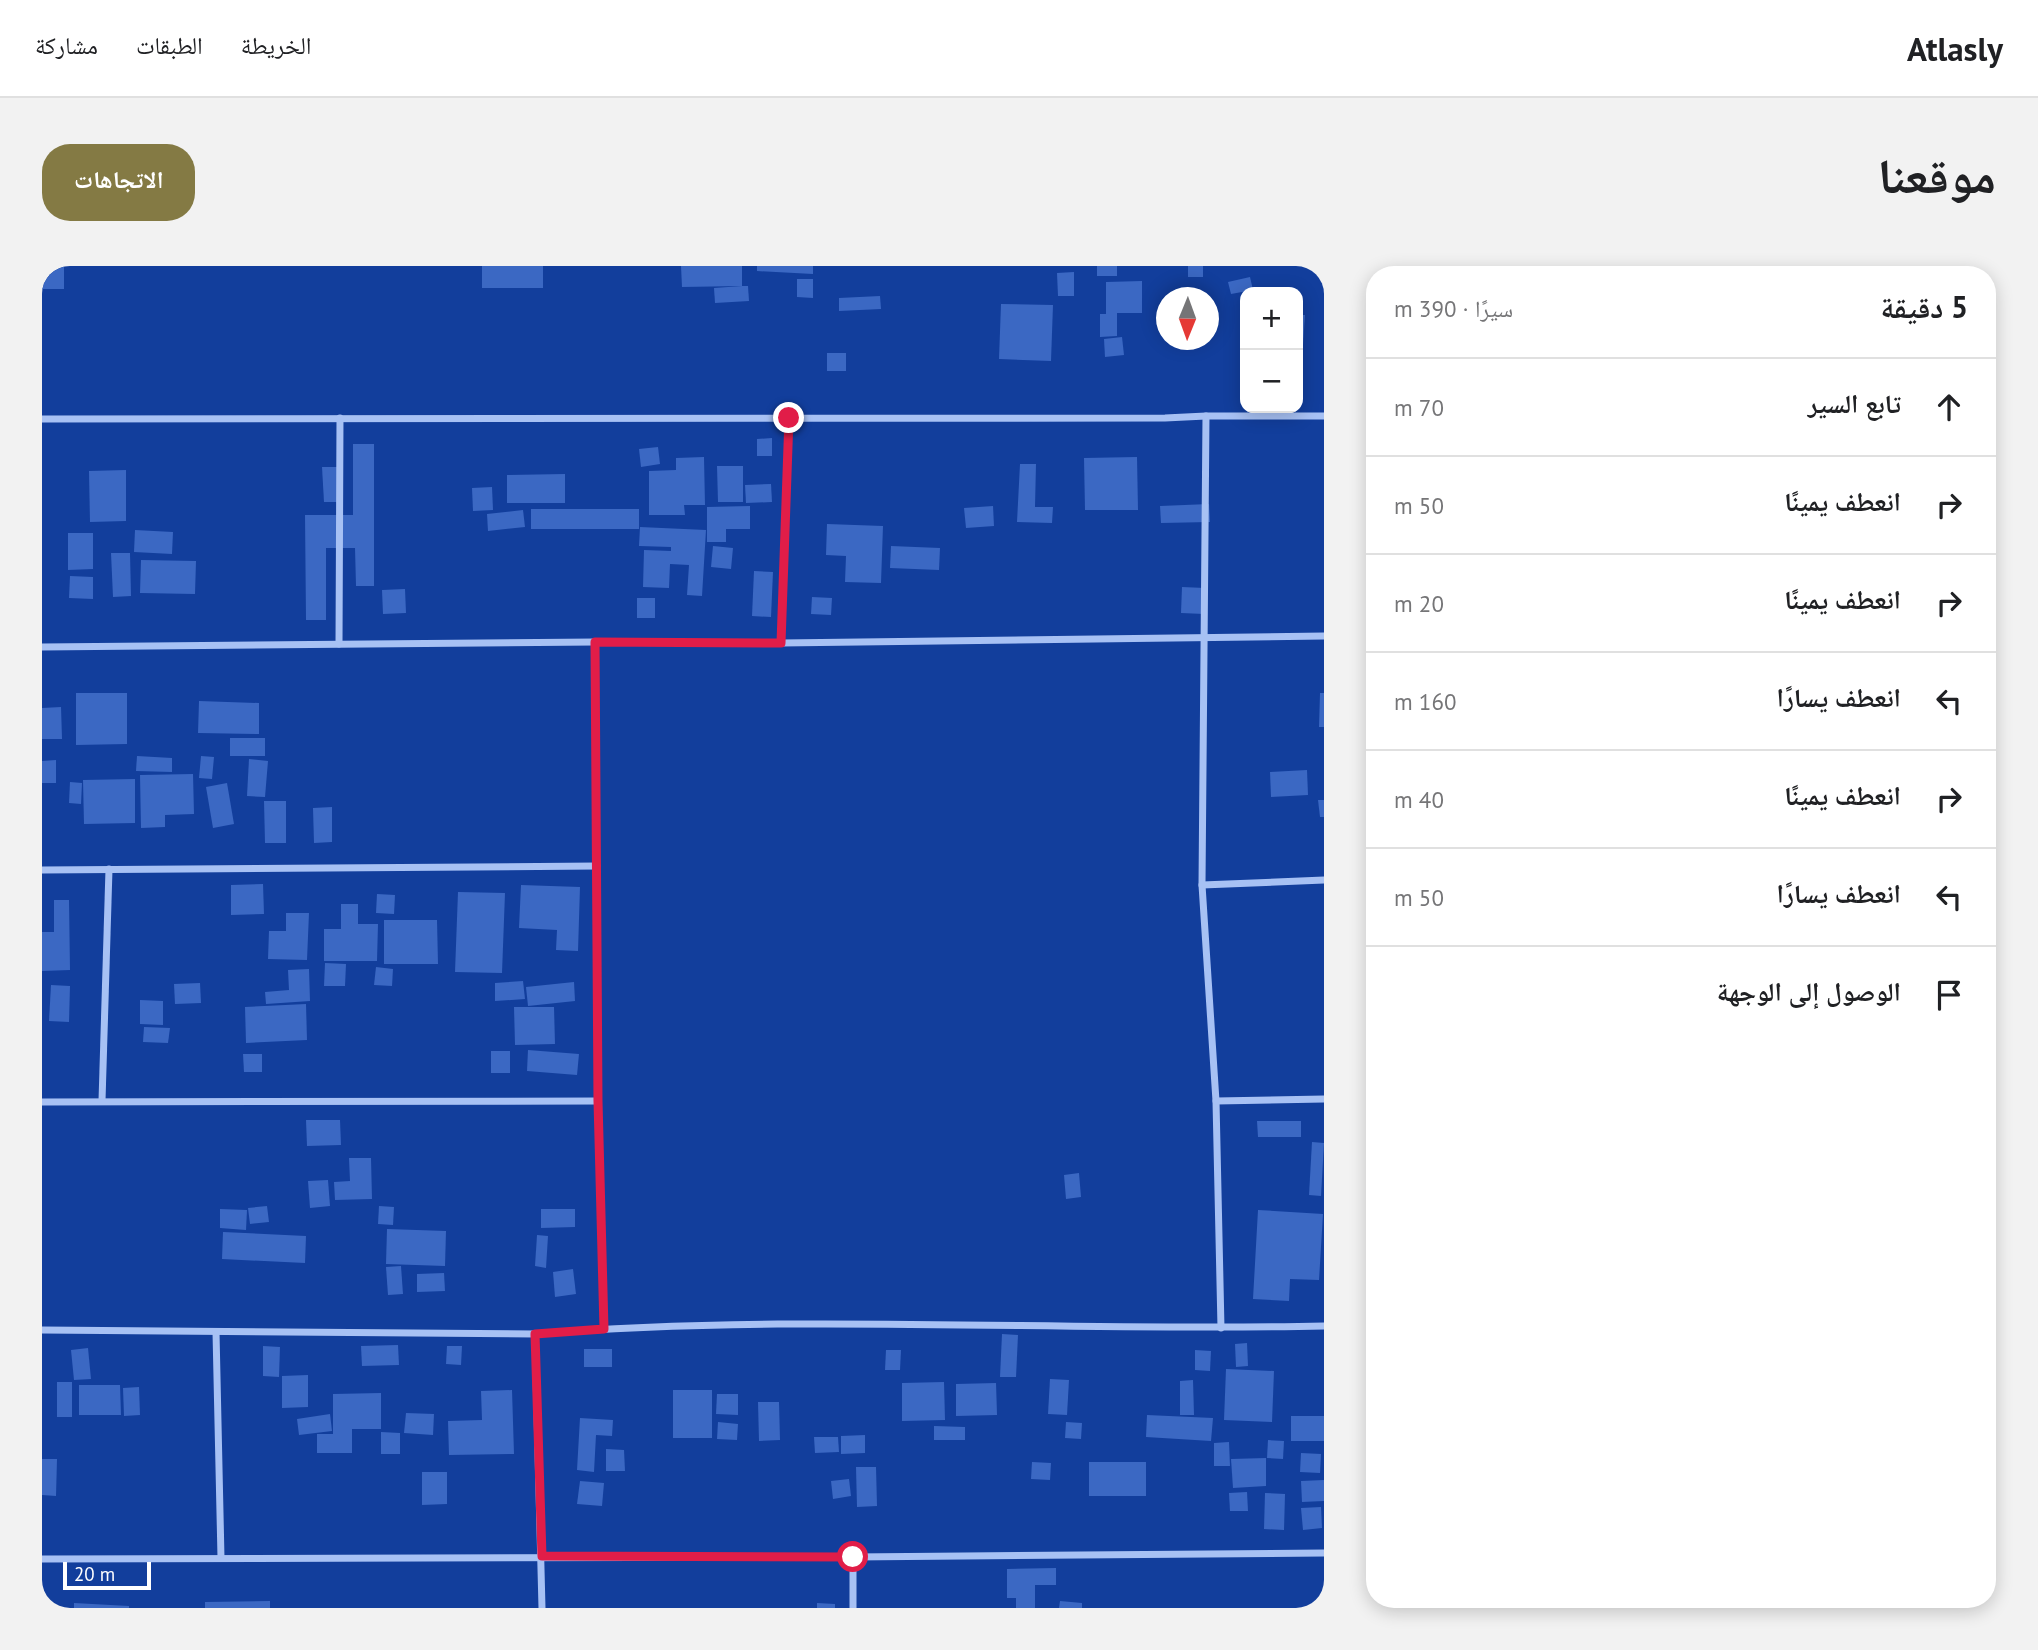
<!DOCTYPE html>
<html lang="ar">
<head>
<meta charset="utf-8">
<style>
	body { margin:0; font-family:"PT Sans","Noto Naskh Arabic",sans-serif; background:#f2f2f2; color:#202124; direction:rtl }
	.controls { position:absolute; right:21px; top:21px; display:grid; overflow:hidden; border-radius:14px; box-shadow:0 4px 18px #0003 }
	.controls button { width:63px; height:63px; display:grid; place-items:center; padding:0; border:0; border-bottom:2px solid #e0e0e0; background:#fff; color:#202124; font:35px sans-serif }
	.compass { position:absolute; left:1114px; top:21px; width:63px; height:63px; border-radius:50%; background:#fff; box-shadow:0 4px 18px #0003; rotate:181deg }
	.scale { position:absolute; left:21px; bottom:18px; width:88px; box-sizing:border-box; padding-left:7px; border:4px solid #fff; border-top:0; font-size:19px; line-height:24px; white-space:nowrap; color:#fff; -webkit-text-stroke:5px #123e9c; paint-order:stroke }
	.stop { position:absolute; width:21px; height:21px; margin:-16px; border:5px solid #e11d48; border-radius:50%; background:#fff }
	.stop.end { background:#e11d48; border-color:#fff; box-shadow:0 2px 7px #0008 }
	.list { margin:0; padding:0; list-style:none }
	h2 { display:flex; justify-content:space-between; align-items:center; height:91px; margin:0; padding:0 28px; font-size:30px }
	h2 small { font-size:23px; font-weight:400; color:#757577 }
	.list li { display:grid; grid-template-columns:46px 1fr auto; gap:21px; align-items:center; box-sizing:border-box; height:98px; padding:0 28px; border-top:2px solid #e0e0e0 }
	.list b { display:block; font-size:26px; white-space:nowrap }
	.list em { font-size:23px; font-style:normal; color:#757577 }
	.icon { flex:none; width:38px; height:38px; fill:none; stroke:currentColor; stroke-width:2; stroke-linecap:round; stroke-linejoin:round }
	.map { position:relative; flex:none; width:1282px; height:1342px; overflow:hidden; direction:ltr; border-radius:28px }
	header { display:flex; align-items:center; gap:42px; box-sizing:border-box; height:98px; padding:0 35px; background:#fff; border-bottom:2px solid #e0e0e0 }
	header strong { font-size:33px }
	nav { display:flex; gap:38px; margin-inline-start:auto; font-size:24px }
	.intro { display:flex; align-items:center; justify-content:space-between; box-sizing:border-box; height:168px; padding:0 42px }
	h1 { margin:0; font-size:49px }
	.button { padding:18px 32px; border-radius:28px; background:#847a44; color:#fff; font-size:24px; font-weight:700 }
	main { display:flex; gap:42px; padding:0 42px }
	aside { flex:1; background:#fff; border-radius:28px; box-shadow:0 4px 18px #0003 }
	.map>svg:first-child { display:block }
	.building { fill:#3b68c3 }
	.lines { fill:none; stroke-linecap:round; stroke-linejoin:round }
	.street { stroke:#a7c1f4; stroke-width:7 }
	.route { stroke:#e11d48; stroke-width:9 }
</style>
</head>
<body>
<header>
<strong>Atlasly</strong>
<nav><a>الخريطة</a><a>الطبقات</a><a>مشاركة</a></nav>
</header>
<div class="intro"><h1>موقعنا</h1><a class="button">الاتجاهات</a></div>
<main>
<aside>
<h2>5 دقيقة<small>سيرًا · 390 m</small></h2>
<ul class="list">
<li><svg class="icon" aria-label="ahead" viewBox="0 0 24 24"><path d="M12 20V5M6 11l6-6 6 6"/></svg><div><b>تابع السير</b></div><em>70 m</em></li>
<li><svg class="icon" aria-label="right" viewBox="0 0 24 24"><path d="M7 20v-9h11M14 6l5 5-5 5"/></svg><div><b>انعطف يمينًا</b></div><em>50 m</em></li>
<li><svg class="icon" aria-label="right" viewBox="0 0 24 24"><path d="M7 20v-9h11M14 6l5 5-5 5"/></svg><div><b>انعطف يمينًا</b></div><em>20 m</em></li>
<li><svg class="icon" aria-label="left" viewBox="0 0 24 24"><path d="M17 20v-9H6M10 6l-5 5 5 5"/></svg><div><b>انعطف يسارًا</b></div><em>160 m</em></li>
<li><svg class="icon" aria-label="right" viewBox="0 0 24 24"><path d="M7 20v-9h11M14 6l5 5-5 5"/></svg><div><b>انعطف يمينًا</b></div><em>40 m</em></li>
<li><svg class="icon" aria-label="left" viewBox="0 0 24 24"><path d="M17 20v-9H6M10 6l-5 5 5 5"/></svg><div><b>انعطف يسارًا</b></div><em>50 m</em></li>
<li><svg class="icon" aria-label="arrive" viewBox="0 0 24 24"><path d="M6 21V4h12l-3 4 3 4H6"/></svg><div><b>الوصول إلى الوجهة</b></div></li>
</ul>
</aside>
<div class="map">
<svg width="1282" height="1342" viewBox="0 0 1282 1342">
	<rect width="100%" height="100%" fill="#123e9c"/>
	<!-- building -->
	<g class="building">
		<rect x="0" y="0" width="22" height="23"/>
		<rect x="440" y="0" width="61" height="22"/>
		<path d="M639 0H700V20L640 21Z"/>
		<path d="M715 0H771V8L715 5Z"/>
		<rect x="1055" y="0" width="20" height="10"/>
		<rect x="1146" y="0" width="15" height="11"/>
		<path d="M1032 6V30H1016L1015 7Z"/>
		<path d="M1208 11 1211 24 1189 28 1186 16Z"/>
		<path d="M755 13H771V32L755 31Z"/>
		<path d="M1100 15V47H1075V70L1058 71V48H1064V16Z"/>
		<path d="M700 20H706L707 35 673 37 672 22Z"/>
		<path d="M838 30 839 43 797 45V32Z"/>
		<path d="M959 38 1011 39 1009 95 957 93Z"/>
		<path d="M1256 49H1263L1261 79H1256Z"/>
		<path d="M1080 71 1082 89 1063 91 1062 73Z"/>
		<rect x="785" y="87" width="19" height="18"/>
		<path d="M730 172V190H715V173Z"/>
		<path d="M311 178H332V320H314L313 282H284V354H264L263 249H311Z"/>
		<path d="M616 181 618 198 599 201 597 183Z"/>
		<path d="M662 191 663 239H642L643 249H607V205L634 204V192Z"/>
		<path d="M1095 191 1096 244H1043L1042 192Z"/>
		<path d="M978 198H994L993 241H1011L1010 257 975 256Z"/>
		<path d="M675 200H701V236H676Z"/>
		<path d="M280 201H297L299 236H282Z"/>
		<path d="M84 204V255L48 256 47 205Z"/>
		<path d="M523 208V237H465V209Z"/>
		<path d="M729 218 730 236 704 237 703 219Z"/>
		<path d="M450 221 451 244 431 245 430 222Z"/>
		<path d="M1167 238 1168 256 1119 257 1118 240Z"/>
		<path d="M708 240V263H684V276H665V241Z"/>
		<path d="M951 240 952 260 924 262 922 242Z"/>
		<rect x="489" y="243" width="108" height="20"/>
		<path d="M481 244 483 261 446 265 445 248Z"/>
		<path d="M785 258 841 260 839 317 803 316 804 290 784 289Z"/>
		<path d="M598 261 664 264 660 330 645 329 647 299 628 298 627 322 601 321 602 284 629 285V281L597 280Z"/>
		<path d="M93 264 131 266 130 288 92 286Z"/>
		<path d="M26 267H51V303L26 304Z"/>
		<path d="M671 280 691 282 689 303 669 301Z"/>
		<path d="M849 280 898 282 897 304 848 302Z"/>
		<path d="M69 287H88L89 330 71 331Z"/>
		<path d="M99 294 154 295 153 328 98 327Z"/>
		<path d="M712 305 731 306 729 351 710 350Z"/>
		<path d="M28 310 51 311V333L27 332Z"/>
		<path d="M1140 321 1163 322 1162 348 1139 347Z"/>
		<path d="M363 323 364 347 341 348 340 324Z"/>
		<path d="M770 331 790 332 789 349 769 348Z"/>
		<rect x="595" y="332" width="18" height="20"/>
		<path d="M34 427H85V478L34 479Z"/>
		<path d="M1278 427H1282V461H1277Z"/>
		<path d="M157 435 217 437V468L156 467Z"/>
		<path d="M19 441 20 473H0V442Z"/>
		<rect x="188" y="472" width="35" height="18"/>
		<path d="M95 490 130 492V506L94 505Z"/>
		<path d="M159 490 172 491 170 513 157 512Z"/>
		<path d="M207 493 226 495 223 531 205 530Z"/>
		<path d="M14 494V517H0V495Z"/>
		<path d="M1265 504 1266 529 1229 531 1228 506Z"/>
		<path d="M151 508 152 548 123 549V561L99 562 98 509Z"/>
		<path d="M93 513V557L42 558 41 514Z"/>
		<path d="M28 516 40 517 39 538 27 537Z"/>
		<path d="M185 517 192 558 171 562 164 521Z"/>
		<path d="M1276 534H1282V551H1278Z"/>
		<path d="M222 535H244V577H223Z"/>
		<path d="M290 541V576L272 577 271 542Z"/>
		<path d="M221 618 222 648 189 649V619Z"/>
		<path d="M479 619 538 621 536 685 514 684 515 664 477 662Z"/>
		<path d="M416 626 463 627 460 707 413 706Z"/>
		<path d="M335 628 353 629 352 648 334 647Z"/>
		<path d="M12 634H27L28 704 0 705V666H12Z"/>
		<path d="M299 638H316V658H336L335 695H282V663H299Z"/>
		<path d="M244 647H267L265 694 226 693 227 665H244Z"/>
		<path d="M342 654H395L396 698H342Z"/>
		<path d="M283 697 304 698 303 720H282Z"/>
		<path d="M334 701 351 703 350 720 332 719Z"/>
		<path d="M267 703 268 735 224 738 223 726 247 724 246 704Z"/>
		<path d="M481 715 483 733 453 735V717Z"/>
		<path d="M532 716 533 735 486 740 484 721Z"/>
		<path d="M158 717 159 737 133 738 132 718Z"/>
		<path d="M9 719 28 720 27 756 7 755Z"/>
		<path d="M98 734 121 735V759L98 758Z"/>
		<path d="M264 738 265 774 204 777 203 741Z"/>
		<path d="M472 741H512L513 778 473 779Z"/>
		<path d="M102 761 128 762 126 777 101 776Z"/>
		<path d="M486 784 537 788 535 809 485 805Z"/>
		<rect x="449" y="785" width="19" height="22"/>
		<path d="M201 788H220V806H202Z"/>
		<path d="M264 854H298L299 879 265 880Z"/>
		<path d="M1215 855H1259V871H1216Z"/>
		<path d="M1270 876 1282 877 1279 930 1267 929Z"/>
		<path d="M307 892H329L330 933 293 934 292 916 308 915Z"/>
		<path d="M1037 907 1039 931 1024 933 1022 909Z"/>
		<path d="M286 914 288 940 268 942 266 915Z"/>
		<path d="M225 940 227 956 208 958 206 942Z"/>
		<path d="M337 940 352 941 351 959 336 958Z"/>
		<path d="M178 943 205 944 204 964 178 962Z"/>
		<path d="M499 943H533V961L499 962Z"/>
		<path d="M1216 944 1281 948 1277 1014 1248 1013 1247 1035 1211 1033Z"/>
		<path d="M345 963 404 965 403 1000 344 998Z"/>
		<path d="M181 966 264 970 263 997 180 993Z"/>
		<path d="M495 969 506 970 504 1002 493 1000Z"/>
		<path d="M359 1000 361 1028 346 1029 344 1001Z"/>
		<path d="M531 1003 534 1028 513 1031 511 1006Z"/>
		<path d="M402 1007 403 1025 375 1026V1008Z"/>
		<path d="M960 1068 976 1069 974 1111H958Z"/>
		<path d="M1205 1077 1206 1100 1194 1101 1193 1078Z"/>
		<path d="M356 1079 357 1099 320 1100 319 1080Z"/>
		<path d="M221 1080 238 1081 237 1111 221 1110Z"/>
		<path d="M405 1080H420L419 1099 404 1098Z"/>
		<path d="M46 1082 49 1113 32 1114 29 1084Z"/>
		<rect x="542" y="1083" width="28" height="18"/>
		<path d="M844 1084H859L858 1104H843Z"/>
		<path d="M1153 1084 1169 1085 1168 1105 1153 1104Z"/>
		<path d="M1184 1103 1232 1105 1230 1156 1182 1154Z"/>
		<path d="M266 1109V1141L240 1142V1110Z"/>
		<path d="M1008 1113 1027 1114 1025 1149 1006 1148Z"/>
		<path d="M1151 1114 1152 1149H1138V1115Z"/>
		<rect x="15" y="1116" width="15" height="35"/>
		<path d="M902 1116 903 1154 860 1155V1117Z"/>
		<path d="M954 1117 955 1149 914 1150V1118Z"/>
		<path d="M37 1119H78L79 1149H37Z"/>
		<path d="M97 1121 98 1149 82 1150 81 1122Z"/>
		<path d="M470 1124 472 1188 407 1189 406 1155 440 1154 439 1125Z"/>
		<rect x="631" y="1124" width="39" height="48"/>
		<path d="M339 1127V1163H310V1187H275V1168H291V1128Z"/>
		<path d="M675 1128H696V1149L674 1148Z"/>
		<path d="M716 1136H737L738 1174 717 1175Z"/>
		<path d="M364 1147 392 1148 391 1169 362 1167Z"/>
		<path d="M288 1148 290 1165 257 1169 255 1153Z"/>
		<path d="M1105 1149 1171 1152 1169 1175 1104 1171Z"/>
		<rect x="1249" y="1150" width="33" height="25"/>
		<path d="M538 1152 571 1154 570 1170 554 1169 552 1206 535 1204Z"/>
		<path d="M676 1156 696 1158 695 1174 675 1173Z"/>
		<path d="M1024 1156 1040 1157 1039 1173 1023 1172Z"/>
		<path d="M892 1160 923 1161V1174H892Z"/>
		<path d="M339 1166 358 1167V1188H339Z"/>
		<path d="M823 1169V1187L799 1188V1170Z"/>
		<path d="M772 1171H796L797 1186 773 1187Z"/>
		<path d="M1226 1174 1242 1175 1241 1193 1225 1192Z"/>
		<path d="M1187 1176 1188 1200H1172V1177Z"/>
		<path d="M564 1183 582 1184 583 1205H564Z"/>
		<path d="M1259 1187 1279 1188 1278 1207 1258 1206Z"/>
		<path d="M1224 1192V1220L1191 1222 1189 1193Z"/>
		<path d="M0 1193H15L14 1230 0 1229Z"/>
		<path d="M990 1196 1009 1197 1008 1214 989 1213Z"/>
		<rect x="1047" y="1196" width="57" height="34"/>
		<path d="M814 1201H834L835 1240 815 1241Z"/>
		<path d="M380 1206H405V1238L380 1239Z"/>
		<path d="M807 1213 809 1230 791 1233 789 1215Z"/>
		<path d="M1282 1214V1235L1260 1236 1259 1215Z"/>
		<path d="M538 1215 562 1217 560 1240 535 1238Z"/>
		<path d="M1205 1226 1206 1245H1188L1187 1227Z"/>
		<path d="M1223 1227 1243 1228 1242 1264 1222 1263Z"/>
		<path d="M1279 1241 1280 1262 1261 1264 1259 1242Z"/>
		<path d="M1014 1302V1319H993V1342H974V1332H965V1303Z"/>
		<path d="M228 1335V1342H163V1336Z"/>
		<path d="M1018 1335 1040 1337V1342H1017Z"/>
		<path d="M32 1337 87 1340V1342H32Z"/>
		<path d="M775 1337 793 1338V1342H775Z"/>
	</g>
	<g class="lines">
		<!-- street -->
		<g class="street">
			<path d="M1164 150 1160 619 1174 835 1179 1062"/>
			<path d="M0 153 1123 152 1164 150H1282"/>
			<path d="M553 376 556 835 562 1063"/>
			<path d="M739 377 747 152"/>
			<path d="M297 378 298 152"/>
			<path d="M0 381 553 376 739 377 1282 370"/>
			<path d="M0 604 555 600"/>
			<path d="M1160 619 1282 614"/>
			<path d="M60 835 67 603"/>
			<path d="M1174 835 1282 833"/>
			<path d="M0 836 556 835"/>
			<path d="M0 1064 493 1068C755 1047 1019 1066 1282 1060"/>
			<path d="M174 1066 179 1292"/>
			<path d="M493 1068 500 1342"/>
			<path d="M0 1293 811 1291 1282 1287"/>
			<path d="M811 1342V1291"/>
		</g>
	</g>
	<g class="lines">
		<!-- route -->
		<path class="route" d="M747 152 739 377 553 376 556 835 562 1063 493 1068 500 1290 811 1291"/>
	</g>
</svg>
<div class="controls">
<button>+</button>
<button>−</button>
</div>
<svg class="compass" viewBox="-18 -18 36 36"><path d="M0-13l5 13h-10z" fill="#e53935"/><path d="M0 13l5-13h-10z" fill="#757577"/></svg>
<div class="scale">20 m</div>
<div class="stop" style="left:811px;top:1291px"></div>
<div class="stop end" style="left:747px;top:152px"></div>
</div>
</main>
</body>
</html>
